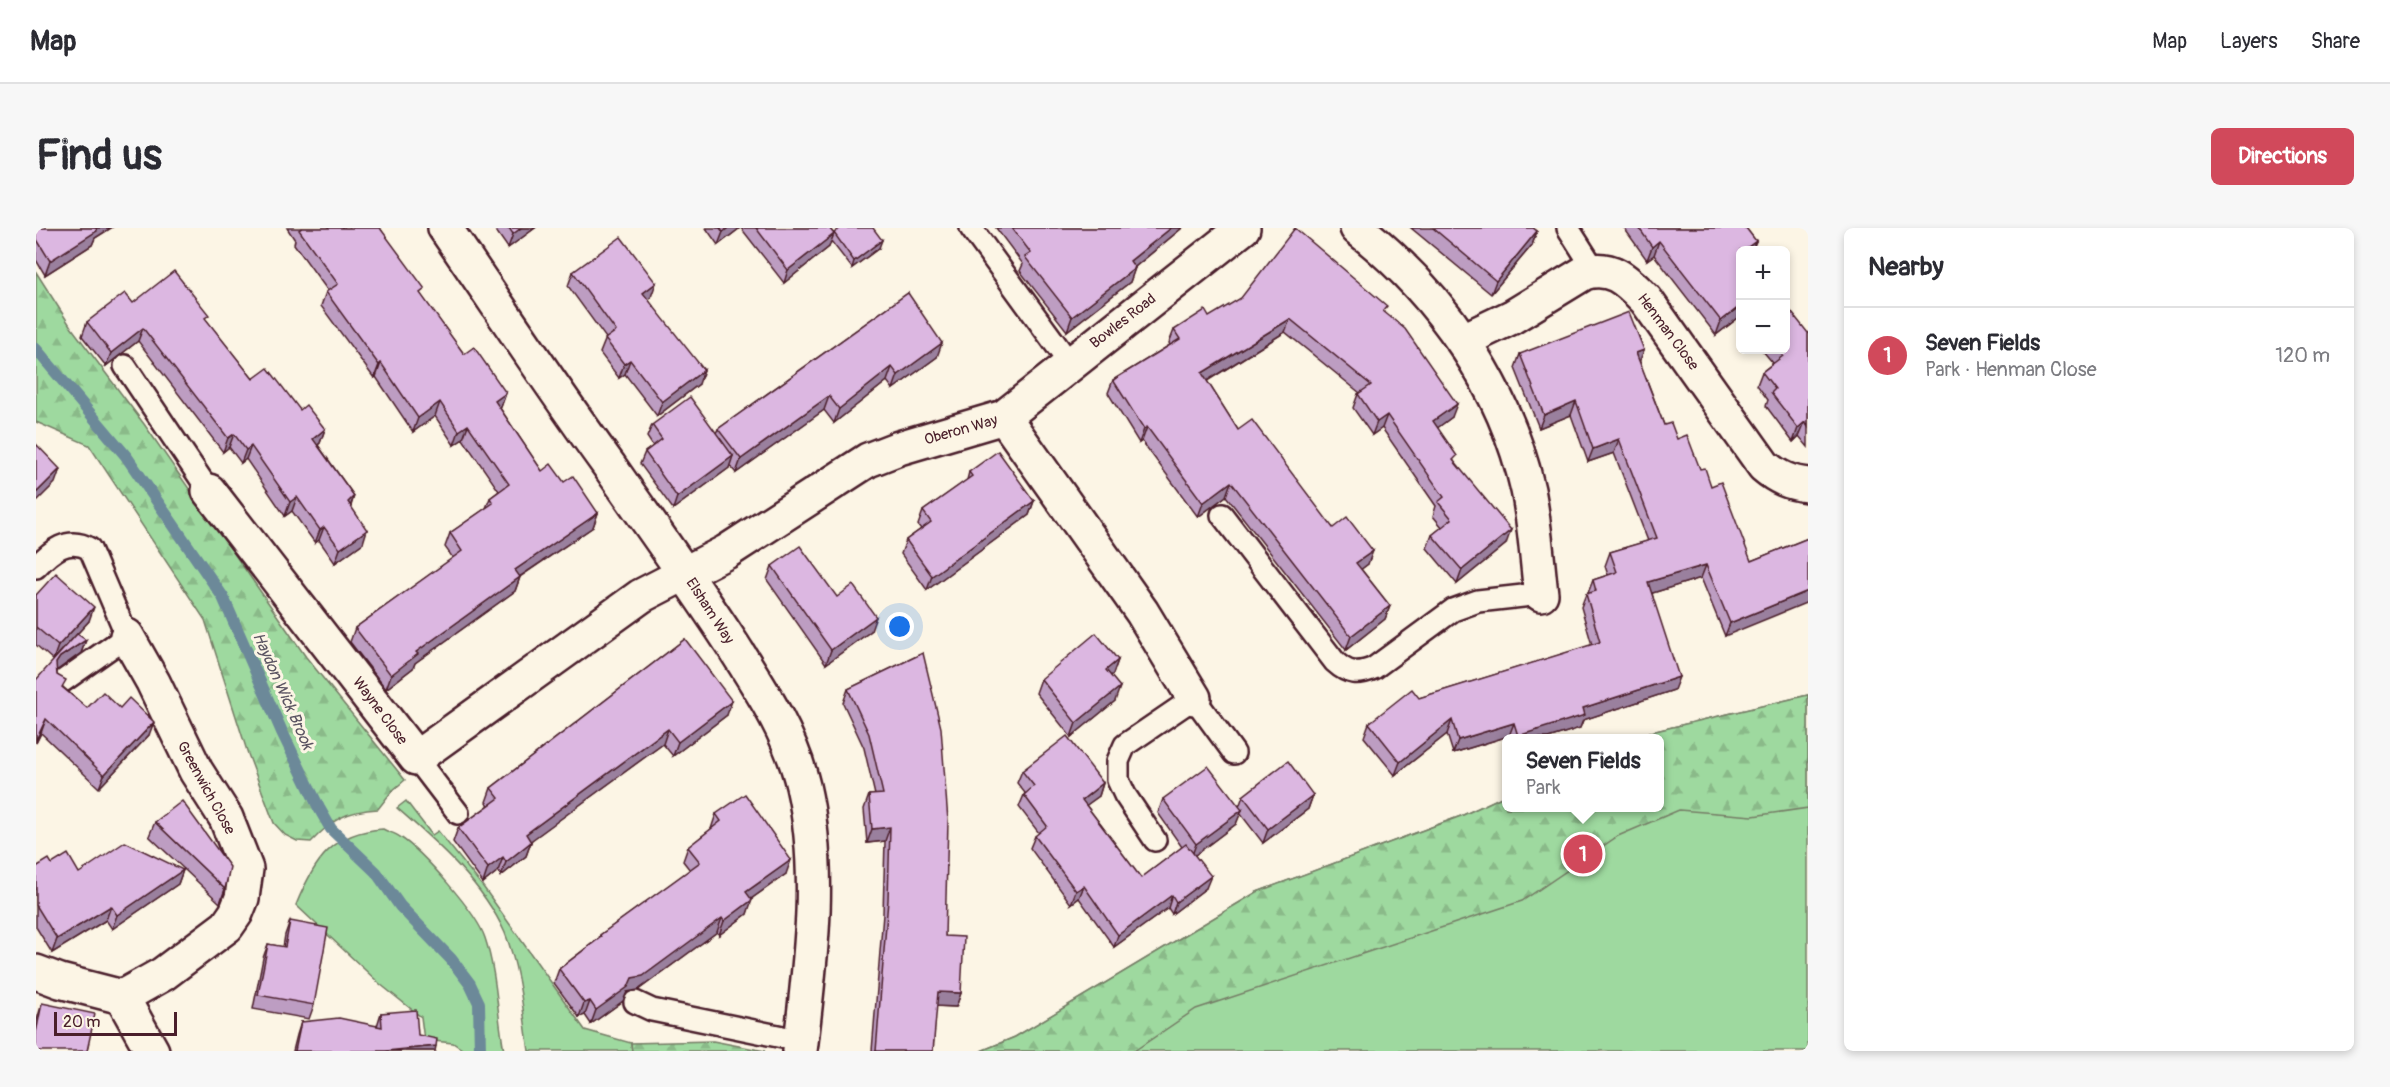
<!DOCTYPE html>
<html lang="en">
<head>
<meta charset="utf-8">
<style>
	body { margin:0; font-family:Pangolin,sans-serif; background:#f7f7f7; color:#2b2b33 }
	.controls { position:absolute; right:18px; top:18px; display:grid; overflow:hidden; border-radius:9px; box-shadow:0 3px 9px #0003 }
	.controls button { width:54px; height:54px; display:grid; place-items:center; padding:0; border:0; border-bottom:2px solid #e1e1e2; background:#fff; color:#2b2b33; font:30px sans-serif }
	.scale { position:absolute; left:18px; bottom:15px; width:123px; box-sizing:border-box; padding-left:6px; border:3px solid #4a1f2b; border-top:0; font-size:16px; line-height:21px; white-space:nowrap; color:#4a1f2b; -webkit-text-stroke:4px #fcf5e5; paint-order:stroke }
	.you { position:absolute; left:864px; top:399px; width:21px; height:21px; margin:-15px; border:4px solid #fff; border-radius:50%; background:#1a73e8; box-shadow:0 0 0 9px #1a73e833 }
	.badge { display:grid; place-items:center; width:39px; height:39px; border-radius:50%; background:#d1495b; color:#fff; font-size:20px; font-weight:700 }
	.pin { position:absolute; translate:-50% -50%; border:3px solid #fff; box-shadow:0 2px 6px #0006 }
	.popup { position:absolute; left:1466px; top:506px; width:162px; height:78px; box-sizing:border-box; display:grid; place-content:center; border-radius:9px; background:#fff; filter:drop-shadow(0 2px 4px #0005); font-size:20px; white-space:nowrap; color:#7c7c81 }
	.popup b { font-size:22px; color:#2b2b33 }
	.popup::after { content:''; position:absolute; left:50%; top:100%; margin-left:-12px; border:12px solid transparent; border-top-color:#fff }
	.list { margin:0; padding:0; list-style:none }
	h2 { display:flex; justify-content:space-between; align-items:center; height:78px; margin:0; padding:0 24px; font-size:26px }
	h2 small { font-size:20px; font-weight:400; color:#7c7c81 }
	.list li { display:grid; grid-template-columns:39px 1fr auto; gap:18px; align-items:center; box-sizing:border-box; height:96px; padding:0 24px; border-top:2px solid #e1e1e2 }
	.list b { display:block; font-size:22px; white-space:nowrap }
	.list p { margin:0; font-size:20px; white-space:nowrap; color:#7c7c81 }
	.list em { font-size:20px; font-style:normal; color:#7c7c81 }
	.map { position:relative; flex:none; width:1772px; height:823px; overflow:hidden; border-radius:9px }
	header { display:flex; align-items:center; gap:36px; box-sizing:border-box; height:84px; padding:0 30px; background:#fff; border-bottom:2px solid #e1e1e2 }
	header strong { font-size:28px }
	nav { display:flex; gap:33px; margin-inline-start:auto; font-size:21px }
	.intro { display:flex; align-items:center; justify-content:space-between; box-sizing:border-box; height:144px; padding:0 36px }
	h1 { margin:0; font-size:42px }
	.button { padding:15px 27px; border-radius:9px; background:#d1495b; color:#fff; font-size:21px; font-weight:700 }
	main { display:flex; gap:36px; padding:0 36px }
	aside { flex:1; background:#fff; border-radius:9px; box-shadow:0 3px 9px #0003 }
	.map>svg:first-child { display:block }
	.green { fill:#9ed99f; stroke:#747c65; stroke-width:1.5 }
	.forest { fill:url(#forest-firs); stroke:#747c65; stroke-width:1.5 }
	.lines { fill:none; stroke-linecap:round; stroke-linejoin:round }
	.stream { stroke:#6c8999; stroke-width:12 }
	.lane-casing { stroke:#4a1f2b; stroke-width:26 }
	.street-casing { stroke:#4a1f2b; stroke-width:38 }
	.lane { stroke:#fcf5e5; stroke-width:21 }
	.street { stroke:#fcf5e5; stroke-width:33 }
	.wall { fill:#bd9dc2; stroke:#4a1f2b; stroke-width:1.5 }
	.shaded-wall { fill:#9a809e; stroke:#4a1f2b; stroke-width:1.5 }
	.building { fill:#dcb7e1; stroke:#4a1f2b; stroke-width:1.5 }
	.labels { text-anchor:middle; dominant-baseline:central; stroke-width:6; stroke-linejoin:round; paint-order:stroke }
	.street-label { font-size:15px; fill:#4a1f2b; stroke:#fcf5e5 }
	.water-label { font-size:16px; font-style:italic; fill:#5b5462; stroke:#fcf5e5 }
</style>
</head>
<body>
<header>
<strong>Map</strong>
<nav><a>Map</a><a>Layers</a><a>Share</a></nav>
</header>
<div class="intro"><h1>Find us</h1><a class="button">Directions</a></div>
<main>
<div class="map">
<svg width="1772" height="823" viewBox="0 0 1772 823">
	<defs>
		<pattern id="forest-firs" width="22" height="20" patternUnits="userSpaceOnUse" patternTransform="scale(1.5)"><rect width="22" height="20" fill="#9ed99f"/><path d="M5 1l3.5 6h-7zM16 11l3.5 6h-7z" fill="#8aba89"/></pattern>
	</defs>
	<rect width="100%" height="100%" fill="#fcf5e5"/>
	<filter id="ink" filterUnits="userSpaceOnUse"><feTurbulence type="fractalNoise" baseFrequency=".0167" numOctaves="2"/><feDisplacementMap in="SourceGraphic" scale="12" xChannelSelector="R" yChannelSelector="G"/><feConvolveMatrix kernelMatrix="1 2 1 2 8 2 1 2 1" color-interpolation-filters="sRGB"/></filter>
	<g filter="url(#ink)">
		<!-- green -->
		<g class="green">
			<path d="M1772 467V823H945L979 809 1221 664 1425 588 1470 567V580H1624V510H1590Z"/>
			<path d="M370 573 396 607 402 603 448 660 549 802 595 815 596 823H493C487 784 484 742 469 705 447 655 401 615 361 580Z"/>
			<path d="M347 601C352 604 359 605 364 609 386 623 441 685 449 710 461 746 461 786 468 823H429L417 815 388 812 385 789 344 756 260 677C278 633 296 604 347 601Z"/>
		</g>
		<!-- forest -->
		<g class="forest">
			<path d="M0 44 35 99 108 196 270 429 369 552 356 563 342 581C310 583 297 591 275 614L261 613 249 607 238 595 212 526 169 392 53 217 0 194Z"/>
			<path d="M1772 467V580L1717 588 1643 582 1582 608 1486 673 1160 781 1098 823H945L979 809 1221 664 1425 588 1470 567V580H1624V510H1590Z"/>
			<path d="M677 813 729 823H596L595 815Z"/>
		</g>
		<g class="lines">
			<!-- stream -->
			<path class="stream" d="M0 121 90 228 187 369 246 504 283 580 295 601 340 644 364 678 415 731 434 756 443 775 444 823"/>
			<defs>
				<g id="lane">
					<path d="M935 0 1034 136"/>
					<path d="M1532 0 1558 41"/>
					<path d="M89 138 173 263"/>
					<path d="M1186 287 1299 434C1312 446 1322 447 1338 440L1417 382 1442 373 1505 366"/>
					<path d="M0 339C15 323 32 308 54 321L91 408 27 453"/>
					<path d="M380 530 422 585"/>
					<path d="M1119 612 1089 567 1082 552V533L1089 517 1158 470 1198 525"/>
					<path d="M599 774 616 782 766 813"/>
				</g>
				<g id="street">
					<path d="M409 0C464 80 517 161 574 239 615 298 657 356 696 416 724 460 755 506 767 558 787 644 774 736 764 823"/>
					<path d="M1321 0C1404 65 1469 158 1492 262 1499 296 1501 332 1505 366"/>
					<path d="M1428 112 1476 89 1548 45C1576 36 1592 54 1610 72L1728 238C1742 250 1754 255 1772 257"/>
					<path d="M968 189 1106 384 1158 470"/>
					<path d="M173 263 380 530 605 368 690 324 832 232 863 220 968 189 1207 0"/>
					<path d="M0 744 24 753 86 769 116 823"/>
					<path d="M86 769 127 746 191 698 200 685 206 670 210 641 190 590 160 543 117 454 91 408"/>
				</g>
			</defs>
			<!-- lane casing -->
			<use href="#lane" class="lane-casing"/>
			<!-- street casing -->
			<use href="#street" class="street-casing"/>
			<!-- lane -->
			<use href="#lane" class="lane"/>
			<!-- street -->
			<use href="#street" class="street"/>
		</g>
		<!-- wall -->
		<g class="wall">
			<path d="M0 0H75L59 10 56 17 9 47 0 32Z"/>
			<path d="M251 0H344L386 69 428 126 470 165 465 179 464 180 506 243 528 254 562 285 557 299 484 349 479 363 379 435 377 440 350 461 314 414 319 400 417 330 409 319 414 305 450 280 454 270 463 263 427 211 418 217 399 188 377 204 340 149 338 150 285 78 290 64 292 63 258 16 259 12Z"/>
			<path d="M458 0H499L472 20Z"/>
			<path d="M670 0H704L682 17Z"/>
			<path d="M705 0H793L798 6 843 20 816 40 795 13 793 19 748 55Z"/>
			<path d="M960 0H1146L1099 39 1094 54 1031 103 984 43 987 36Z"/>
			<path d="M1375 0H1497L1501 3 1496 17 1455 66Z"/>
			<path d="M1588 0H1710L1720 13 1716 22H1704V94L1702 90 1680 107 1618 27 1611 32Z"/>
			<path d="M537 44 615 69 612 71 663 156 621 188 589 146 583 150 564 125 570 110 532 58Z"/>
			<path d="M872 65 901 129 857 161 851 153 798 195 788 182 700 245 694 238 693 240 637 281 604 236 609 224 617 218 611 209 616 197 680 205 682 201Z"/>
			<path d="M97 75 171 93 217 151 264 182 289 201 284 215 282 217 318 268 315 278 327 315 299 335 283 312 279 315 256 283 249 288 210 231 205 235 193 219 187 224 102 113 70 138 46 108 51 94Z"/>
			<path d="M1349 85 1416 189 1401 200 1419 235 1470 316 1421 356 1391 320 1396 307 1406 299 1397 288 1400 278 1346 200 1336 207 1317 180 1322 166 1324 165 1249 104 1171 153 1202 202 1332 336 1325 341 1354 378 1349 391 1310 422 1190 268 1162 289 1106 213 1103 215 1072 165 1077 152 1134 117 1133 115 1138 102 1173 89Z"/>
			<path d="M1772 105V219L1763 208 1757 214 1730 178 1732 172 1721 157 1726 144 1737 135 1726 122H1749Z"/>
			<path d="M1484 126 1604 134 1628 197 1641 211 1664 241 1675 258 1715 333 1772 310 1689 408 1665 350 1616 365 1638 462 1547 492 1544 500 1512 510H1474L1473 508 1417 525 1411 506 1359 547 1328 509 1333 495 1383 470 1556 417 1545 379 1550 366 1552 365 1557 352 1572 347 1569 338 1574 324 1612 313 1578 225 1552 234 1535 187 1503 200 1479 140Z"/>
			<path d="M933 244 998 273 993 287 891 362 865 326 870 312 885 301 882 297 887 283 931 252Z"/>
			<path d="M736 338 801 369 835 403 790 436 731 352Z"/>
			<path d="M0 367 53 393 17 432 0 417Z"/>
			<path d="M649 411 691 487 637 528 627 516 494 613 495 614 490 628 465 648 462 643 447 655 417 614 422 600 453 577 450 574 455 560Z"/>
			<path d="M50 412 45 425 21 442V447L27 459 51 480 113 507 63 560 5 505 0 515V452Z"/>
			<path d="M887 425 909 708 925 765 920 779 900 778 897 823H836L847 686 849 613 831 615 828 581 833 567H839L828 520 807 475 812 461Z"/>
			<path d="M1082 432 1077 446 1075 448 1079 473 1035 509 1000 465 1005 451Z"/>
			<path d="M986 543 1067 555 1063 568 1050 577 1105 650 1146 619 1122 585 1127 571 1203 579 1207 568 1277 567 1272 581 1227 615 1204 585 1200 596 1159 627 1170 660 1136 686 1132 680 1078 719 1043 670 1035 676 994 620 999 608 1003 605 983 579 988 567 989 565 981 555Z"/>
			<path d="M680 586 750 646 715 671 711 686 683 707 681 704 602 762 591 764 587 773 555 796 549 787 543 789 518 755 523 741 563 710 564 707 654 642 647 633 652 619 675 601Z"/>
			<path d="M119 594 189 661 184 675 113 608Z"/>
			<path d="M16 636 43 645 147 642 142 656 76 701 70 692 16 725 0 699V639Z"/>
			<path d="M254 693 278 777 273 791 217 781 227 730 232 716 247 719 249 707Z"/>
			<path d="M6 775 0 823V795Z"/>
			<path d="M345 785 382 807 399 823H257L261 807 265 794 341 798Z"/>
		</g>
		<!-- shaded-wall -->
		<g class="shaded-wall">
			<path d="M58 0H75L59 10 56 17 9 47 14 33Z"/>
			<path d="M485 0H499L472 20 477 6Z"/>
			<path d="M692 0H704L682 17 687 4Z"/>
			<path d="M1135 0H1146L1089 47 1094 33Z"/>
			<path d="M1501 3 1496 17 1455 66 1460 53Z"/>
			<path d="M798 6 793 19 748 55 752 42Z"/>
			<path d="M846 12 843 20 816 40 818 33Z"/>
			<path d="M1623 13 1618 27 1611 32 1616 19Z"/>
			<path d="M1720 13 1716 22H1708Z"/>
			<path d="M1099 40 1094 54 1031 103 1036 89Z"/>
			<path d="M620 55 615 69 602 79 607 65Z"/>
			<path d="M1704 78V83L1702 90 1680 107 1685 93Z"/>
			<path d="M1254 91 1249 104 1161 159 1166 145Z"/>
			<path d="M107 100 102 113 70 138 75 125Z"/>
			<path d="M906 115 901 129 857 161 862 147Z"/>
			<path d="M1608 122 1603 135 1600 125Z"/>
			<path d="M594 132 589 146 583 150 588 136Z"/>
			<path d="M345 135 340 149 338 150 343 137Z"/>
			<path d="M856 139 851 153 798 195 803 181Z"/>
			<path d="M668 142 663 156 621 188 626 174Z"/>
			<path d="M470 165 465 179 454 187 459 173Z"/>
			<path d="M793 168 788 182 700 245 705 231Z"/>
			<path d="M1540 173 1535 187 1503 200 1508 187Z"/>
			<path d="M404 174 399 188 377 204 382 190Z"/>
			<path d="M1421 176 1416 189 1392 207 1397 193Z"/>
			<path d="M1351 187 1346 200 1336 207 1341 194Z"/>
			<path d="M1769 194 1763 208 1757 214 1762 200Z"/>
			<path d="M432 197 427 211 418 217 423 203Z"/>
			<path d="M1111 199 1106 213 1103 215 1108 201Z"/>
			<path d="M289 201 284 215 273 224 277 211Z"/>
			<path d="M198 206 193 219 187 224 192 210Z"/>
			<path d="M1583 211 1578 225 1552 234 1557 221Z"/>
			<path d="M215 218 210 231 205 235 210 222Z"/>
			<path d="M697 228 693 240 637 281 641 269Z"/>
			<path d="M24 241 19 255 0 274V265Z"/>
			<path d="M1195 254 1190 268 1162 289 1167 275Z"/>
			<path d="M318 268 313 282 312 274Z"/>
			<path d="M261 269 256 283 249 288 254 274Z"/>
			<path d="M998 273 993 287 891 362 896 348Z"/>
			<path d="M562 285 557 299 474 355 479 342Z"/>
			<path d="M288 299 283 312 279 315 284 302Z"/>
			<path d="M331 302 327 315 299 335 304 321Z"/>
			<path d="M1475 302 1470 316 1421 356 1426 342Z"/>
			<path d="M1337 323 1332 336 1315 349 1320 335Z"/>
			<path d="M1670 337 1665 350 1607 368 1612 354Z"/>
			<path d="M484 349 479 363 379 435 377 440 350 461 355 447 380 424Z"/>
			<path d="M1772 363V374L1689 408 1694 395Z"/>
			<path d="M1354 378 1349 391 1310 422 1315 408Z"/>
			<path d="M58 379 53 393 17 432 22 418Z"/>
			<path d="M840 389 835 403 790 436 795 422Z"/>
			<path d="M50 412 45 425 20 443V435L24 429Z"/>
			<path d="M1082 432 1077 446 1065 456 1070 442Z"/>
			<path d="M1643 449 1638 462 1547 492 1544 500 1512 510H1481L1482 508 1547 480Z"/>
			<path d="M1084 459 1079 473 1035 509 1040 495Z"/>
			<path d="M696 473 691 487 637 528 642 514Z"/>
			<path d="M10 491 5 505 0 515V512Z"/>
			<path d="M1416 492 1411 506 1359 547 1364 534Z"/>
			<path d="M118 494 113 507 63 560 68 547Z"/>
			<path d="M1478 495 1473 508 1417 525 1422 512Z"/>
			<path d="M632 501 627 516 485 620 490 606Z"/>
			<path d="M1067 555 1063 568 1041 584 1046 572Z"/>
			<path d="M1277 567 1272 581 1227 615 1232 601Z"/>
			<path d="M1206 582 1200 596 1155 630 1160 616Z"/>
			<path d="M854 599 849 613 831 615 836 601Z"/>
			<path d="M495 614 490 628 465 648 470 634Z"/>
			<path d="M467 629 462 643 447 655 452 640Z"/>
			<path d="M755 632 750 646 705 678 710 664Z"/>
			<path d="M147 642 142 656 76 701 81 687Z"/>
			<path d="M1175 648 1170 660 1136 686 1140 674Z"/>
			<path d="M1048 658 1043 670 1035 676 1040 663Z"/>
			<path d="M1136 667 1132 680 1078 719 1082 707Z"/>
			<path d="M716 672 711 686 683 707 688 693Z"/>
			<path d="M75 678 70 692 16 725 21 711Z"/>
			<path d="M686 690 681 704 602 762 591 764 587 773 555 796 560 782 596 750Z"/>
			<path d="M902 764 925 765 920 779 897 778Z"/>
			<path d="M554 773 549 787 543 789 548 775Z"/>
			<path d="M400 818 399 823H350Z"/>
		</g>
		<!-- building -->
		<g class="building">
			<path d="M0 0H60L61 3 14 33 0 10Z"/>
			<path d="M266 0H344L389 61 384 65 428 126 438 119 470 165 459 173 506 243 515 236 528 254 537 248 562 285 479 342 484 349 380 424 382 426 355 447 319 400 426 323 414 305 457 275 454 270 473 256 432 197 423 203 404 174 382 190 345 135 343 137 290 64 302 56 263 2Z"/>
			<path d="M473 0H485L477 6Z"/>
			<path d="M684 0H692L687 4Z"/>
			<path d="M720 0H793L798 6 752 42Z"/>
			<path d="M805 0H837L846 12 818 33 798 5Z"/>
			<path d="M976 0H1135L1094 33 1099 40 1036 89 989 29 995 25Z"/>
			<path d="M1259 0 1351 78 1347 83 1369 101 1421 176 1397 193 1421 228 1417 232 1475 302 1426 342 1396 307 1416 291 1402 274 1408 269 1351 187 1341 194 1322 166 1335 157 1254 91 1166 145 1202 202 1216 192 1297 300 1311 289 1337 323 1320 335 1354 378 1315 408 1195 254 1167 275 1111 199 1108 201 1077 152 1144 111 1138 102 1169 82 1173 89 1205 70Z"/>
			<path d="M1397 0H1497L1501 3 1460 53Z"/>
			<path d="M1603 0H1710L1720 13 1708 22H1709H1704V78L1685 93 1623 13 1616 19Z"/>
			<path d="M585 9 620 55 607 65 668 142 626 174 594 132 588 136 569 111 580 103 537 44Z"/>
			<path d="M138 43 173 87 169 90 217 151 232 140 264 182 270 177 289 201 277 211 318 268 312 274 331 302 304 321 288 299 284 302 261 269 254 274 215 218 210 222 198 206 192 210 107 100 75 125 51 94 89 65 97 75Z"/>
			<path d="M872 65 906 115 862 147 856 139 803 181 793 168 705 231 682 201Z"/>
			<path d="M1749 76 1772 105V199L1769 194 1762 200 1735 165 1739 161 1726 144 1747 128 1742 122H1749Z"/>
			<path d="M1593 84 1608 122 1600 125 1628 197 1635 195 1641 211 1651 207 1664 241 1669 240 1675 258 1685 254 1715 333 1772 310V363L1694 395 1670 337 1612 354 1643 449 1547 480 1549 487 1482 508 1478 495 1422 512 1416 492 1364 534 1333 495 1376 461 1383 470 1564 414 1550 366 1560 363 1557 352 1581 344 1574 324 1621 310 1583 211 1557 221 1540 173 1508 187 1484 126Z"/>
			<path d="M654 169 697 228 641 269 609 224 626 211 616 197Z"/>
			<path d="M0 216 24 241 0 265Z"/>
			<path d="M962 223 998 273 896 348 870 312 895 294 887 283 936 248 933 244Z"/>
			<path d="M764 318 801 369 817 357 840 389 795 422 736 338Z"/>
			<path d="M20 345 58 379 22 418 0 399V367Z"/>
			<path d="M1060 405 1082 432 1070 442 1084 459 1040 495 1005 451Z"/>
			<path d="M41 406 50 412 24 429 20 435 21 447 30 452 26 459 51 480 67 464 84 480 93 470 118 494 68 547 10 491 0 512V452Z"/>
			<path d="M649 411 696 473 642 514 632 501 490 606 495 614 470 634 467 629 452 640 422 600 463 570 455 560Z"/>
			<path d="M887 425 905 500 912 593 909 708 928 709 925 765 902 764 897 823H840L852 672 854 599 836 601 833 567 847 566 833 506 812 461Z"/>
			<path d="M1031 508 1067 555 1046 572 1105 650 1150 616 1175 648 1140 674 1136 667 1082 707 1048 658 1040 663 999 608 1011 598 988 567 998 558 986 543Z"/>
			<path d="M1252 533 1277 567 1232 601 1207 568Z"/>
			<path d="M1172 538 1206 582 1160 616 1127 571Z"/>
			<path d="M709 566 755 632 710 664 716 672 688 693 686 690 607 748 596 750 592 759 560 782 554 773 548 775 523 741 565 709 564 707 664 634 652 619 685 593 680 586Z"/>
			<path d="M146 573 194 639 189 661 119 594Z"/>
			<path d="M89 614 147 642 81 687 75 678 21 711 0 677V639L13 631 16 636 32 626 43 645Z"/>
			<path d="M254 693 292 700 278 777 222 767 232 716 249 719Z"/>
			<path d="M6 775 59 786 51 823H0V805Z"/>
			<path d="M380 782 382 807 401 811 400 818 350 823H259L265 794 303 790 346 799 345 785Z"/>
		</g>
	</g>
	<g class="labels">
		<!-- street labels -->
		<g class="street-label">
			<text transform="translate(1087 93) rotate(-38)">Bowles Road</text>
			<text transform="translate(1632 104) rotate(53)">Henman Close</text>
			<text transform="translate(925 202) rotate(-16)">Oberon Way</text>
			<text transform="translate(674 383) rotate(57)">Elsham Way</text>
			<text transform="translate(344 483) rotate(53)">Wayne Close</text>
			<text transform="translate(170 560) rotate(61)">Greenwich Close</text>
		</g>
		<!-- water labels -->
		<g class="water-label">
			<text transform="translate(247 463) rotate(66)">Haydon Wick Brook</text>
		</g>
	</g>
</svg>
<div class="controls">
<button>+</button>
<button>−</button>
</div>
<div class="scale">20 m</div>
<div class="you"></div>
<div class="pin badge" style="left:1547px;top:626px">1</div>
<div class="popup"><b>Seven Fields</b>Park</div>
</div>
<aside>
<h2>Nearby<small></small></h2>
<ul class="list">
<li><span class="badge">1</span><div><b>Seven Fields</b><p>Park · Henman Close</p></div><em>120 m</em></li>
</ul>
</aside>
</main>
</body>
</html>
